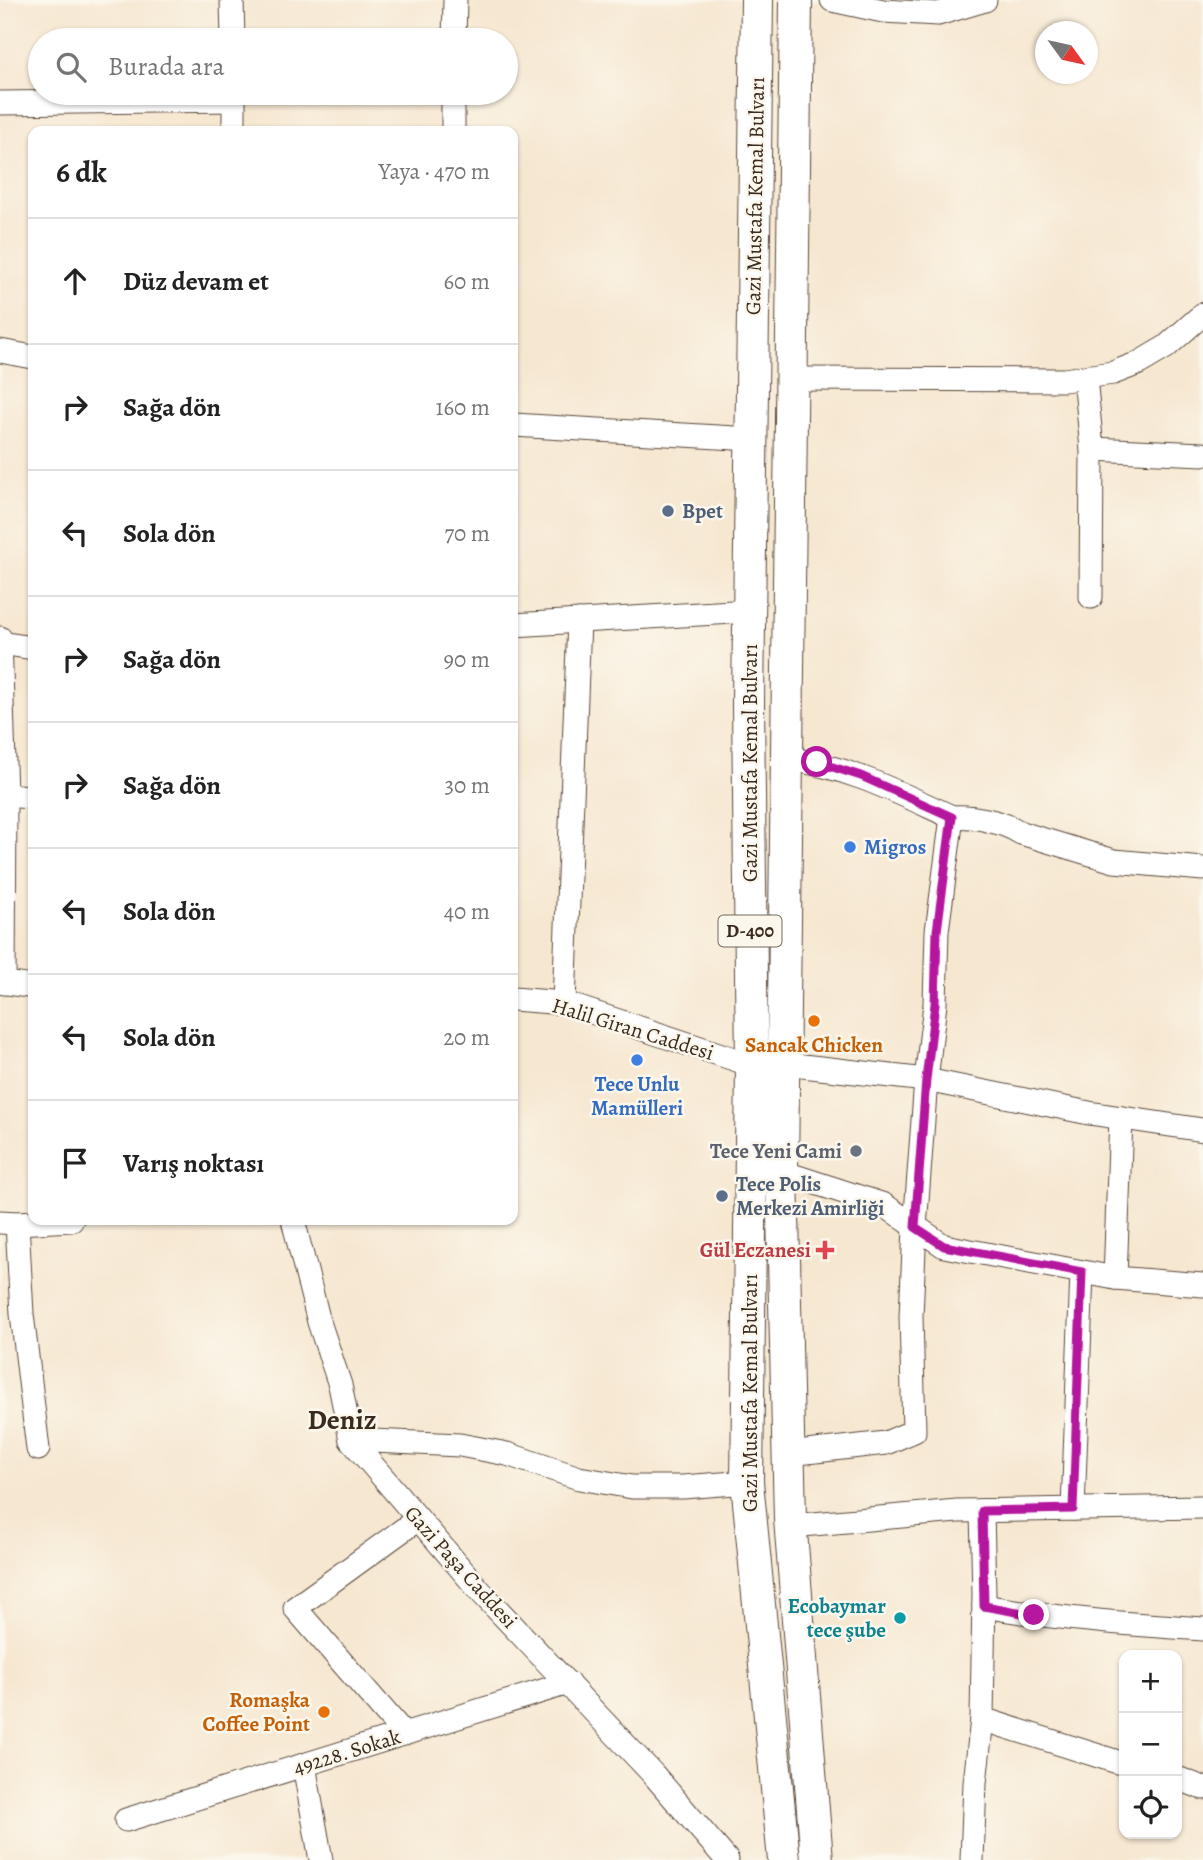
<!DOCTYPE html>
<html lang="tr">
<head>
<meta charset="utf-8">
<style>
	body { margin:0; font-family:Alegreya,serif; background:#f6f6f6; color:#222 }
	.controls { position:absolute; right:21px; bottom:21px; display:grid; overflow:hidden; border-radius:14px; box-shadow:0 2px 5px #0004 }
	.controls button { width:63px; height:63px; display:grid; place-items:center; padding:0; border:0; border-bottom:2px solid #e0e0e0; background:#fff; color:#222; font:35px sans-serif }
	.compass { position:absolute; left:1035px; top:21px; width:63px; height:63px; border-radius:50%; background:#fff; box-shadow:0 2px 5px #0004; rotate:123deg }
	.stop { position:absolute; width:21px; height:21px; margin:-16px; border:5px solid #b5179e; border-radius:50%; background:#fff }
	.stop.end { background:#b5179e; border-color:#fff; box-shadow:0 2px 7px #0008 }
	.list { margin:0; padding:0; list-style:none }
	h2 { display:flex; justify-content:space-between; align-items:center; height:91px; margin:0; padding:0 28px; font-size:30px }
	h2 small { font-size:23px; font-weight:400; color:#767676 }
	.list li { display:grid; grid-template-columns:46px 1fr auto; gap:21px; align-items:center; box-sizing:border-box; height:126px; padding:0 28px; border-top:2px solid #e0e0e0 }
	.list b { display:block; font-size:26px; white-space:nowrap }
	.list em { font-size:23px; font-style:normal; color:#767676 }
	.icon { flex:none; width:38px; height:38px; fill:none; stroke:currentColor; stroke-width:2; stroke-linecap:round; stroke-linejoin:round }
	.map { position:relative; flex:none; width:1203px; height:1860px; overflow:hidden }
	.search { position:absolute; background:#fff; box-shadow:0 2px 5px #0004; left:28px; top:28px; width:490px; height:77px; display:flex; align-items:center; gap:18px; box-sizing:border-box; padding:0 24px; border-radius:38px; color:#767676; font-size:26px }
	.panel { position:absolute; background:#fff; box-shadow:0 2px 5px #0004; left:28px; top:126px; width:490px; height:1099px; border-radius:14px }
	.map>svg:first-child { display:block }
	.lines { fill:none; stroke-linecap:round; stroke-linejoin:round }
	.minor-casing { stroke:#574639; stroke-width:25 }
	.highway-casing { stroke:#574639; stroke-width:34 }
	.minor { stroke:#fff; stroke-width:23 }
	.highway { stroke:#fff; stroke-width:32 }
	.route { stroke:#b5179e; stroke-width:9 }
	.service-dot { fill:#5c6f8a; stroke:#fbf7ec; stroke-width:2.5 }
	.shop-dot { fill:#3f7fe0; stroke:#fbf7ec; stroke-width:2.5 }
	.food-dot { fill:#e8710a; stroke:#fbf7ec; stroke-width:2.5 }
	.worship-dot { fill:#6b7280; stroke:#fbf7ec; stroke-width:2.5 }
	.health-dot { fill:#e0444e; stroke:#fbf7ec; stroke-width:2.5 }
	.culture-dot { fill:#0f9aa8; stroke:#fbf7ec; stroke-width:2.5 }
	.labels { text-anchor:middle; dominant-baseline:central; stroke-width:5; stroke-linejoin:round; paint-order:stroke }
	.shield { fill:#fbf7ec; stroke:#75685c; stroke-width:2 }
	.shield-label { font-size:19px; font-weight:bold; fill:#3b2a1e }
	.street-label { font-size:21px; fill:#3b2a1e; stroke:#fbf7ec }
	.service-label { font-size:21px; font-weight:bold; fill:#4e5e75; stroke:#fbf7ec; text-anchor:start }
	.shop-label { font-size:21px; font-weight:bold; fill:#366cbe; stroke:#fbf7ec; text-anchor:start }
	.food-label { font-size:21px; font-weight:bold; fill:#c56008; stroke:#fbf7ec }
	.worship-label { font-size:21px; font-weight:bold; fill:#5b616d; stroke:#fbf7ec; text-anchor:end }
	.health-label { font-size:21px; font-weight:bold; fill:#be3a42; stroke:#fbf7ec; text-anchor:end }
	.culture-label { font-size:21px; font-weight:bold; fill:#0d838f; stroke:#fbf7ec; text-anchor:end }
	.district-label { font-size:28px; font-weight:bold; fill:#3b2a1e; stroke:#fbf7ec }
</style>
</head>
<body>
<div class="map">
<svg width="1203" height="1860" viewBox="0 0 1203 1860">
	<rect width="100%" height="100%" fill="#fbf7ec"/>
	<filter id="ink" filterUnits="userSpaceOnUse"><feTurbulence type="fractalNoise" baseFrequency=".0143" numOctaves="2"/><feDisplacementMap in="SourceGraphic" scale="14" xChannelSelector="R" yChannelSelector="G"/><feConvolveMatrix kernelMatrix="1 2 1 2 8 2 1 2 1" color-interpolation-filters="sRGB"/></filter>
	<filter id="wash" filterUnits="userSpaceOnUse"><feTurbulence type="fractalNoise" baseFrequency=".00686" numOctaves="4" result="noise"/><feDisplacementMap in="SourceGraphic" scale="28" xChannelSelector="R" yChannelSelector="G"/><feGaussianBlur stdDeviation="1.57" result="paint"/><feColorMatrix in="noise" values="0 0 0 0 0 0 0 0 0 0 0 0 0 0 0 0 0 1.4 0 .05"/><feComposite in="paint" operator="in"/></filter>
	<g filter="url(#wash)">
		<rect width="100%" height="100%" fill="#f6e7d0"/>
	</g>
	<g filter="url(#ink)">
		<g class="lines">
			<defs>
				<g id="minor">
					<path d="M232 0 233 40"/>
					<path d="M832 0 883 11 938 14 985 0"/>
					<path d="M454 40 455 0"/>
					<path d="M234 93V131"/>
					<path d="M0 103 234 100"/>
					<path d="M453 131V93"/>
					<path d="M0 351 33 357"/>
					<path d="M1085 377 1092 449 1203 454"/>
					<path d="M792 379 1064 380 1113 373 1139 363 1166 347 1203 314"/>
					<path d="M513 425 752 439"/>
					<path d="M1091 597 1092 449"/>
					<path d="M513 625 750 611"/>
					<path d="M0 638 5 795 4 983"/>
					<path d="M0 643 33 648"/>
					<path d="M788 759C847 766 899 793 952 817 972 815 1004 822 1021 833L1114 861 1203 869"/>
					<path d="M0 795 33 797"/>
					<path d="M0 982 33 987"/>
					<path d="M513 999 564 1003 752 1065 785 1064 926 1080 1089 1113 1203 1130"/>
					<path d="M564 1003 579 621"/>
					<path d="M782 1172 884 1205 944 1246 1115 1278 1203 1285"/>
					<path d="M293 1220 319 1322 340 1385 351 1440 480 1591 653 1774 727 1860"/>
					<path d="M0 1222 17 1223 72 1220"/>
					<path d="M17 1223 22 1314 38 1449"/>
					<path d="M1115 1278 1121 1118"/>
					<path d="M351 1440 460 1445 507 1454 579 1478 632 1487H683L747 1482"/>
					<path d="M789 1454 886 1443 914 1431 911 1316 915 1227 926 1080 935 1004 937 931 952 817"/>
					<path d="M1073 1509 1082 1272"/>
					<path d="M982 1511 984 1594 982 1719 1124 1764"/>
					<path d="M791 1526 957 1511 1203 1507"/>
					<path d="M984 1606C1057 1619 1129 1624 1203 1629"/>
					<path d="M404 1734 295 1608 418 1519"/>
					<path d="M304 1765 321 1860"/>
					<path d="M1177 1778 1203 1788"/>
					<path d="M126 1820 568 1683"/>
					<path d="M972 1860 975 1783 982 1719"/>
				</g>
				<g id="highway">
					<path d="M757 0 748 703 752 1065 747 1482 784 1860"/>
					<path d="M796 0 782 1172 790 1519 817 1860"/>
				</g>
			</defs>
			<!-- minor casing -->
			<use href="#minor" class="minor-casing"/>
			<!-- highway casing -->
			<use href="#highway" class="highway-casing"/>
			<!-- minor -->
			<use href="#minor" class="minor"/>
			<!-- highway -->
			<use href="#highway" class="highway"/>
		</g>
	</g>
	<g class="lines" filter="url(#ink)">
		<!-- route -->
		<path class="route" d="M817 762 861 776 952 817 937 931 935 1004 926 1080 915 1227 944 1246 1082 1272 1073 1509 982 1511 984 1606 1034 1615"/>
	</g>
	<!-- markers -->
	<g class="service-dot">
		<circle cx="668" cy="511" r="7"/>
		<circle cx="722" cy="1196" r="7"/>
	</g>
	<g class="shop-dot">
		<circle cx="850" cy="847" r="7"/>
		<circle cx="637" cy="1060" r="7"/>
	</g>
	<g class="food-dot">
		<circle cx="814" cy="1021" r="7"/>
		<circle cx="324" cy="1712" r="7"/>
	</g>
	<circle class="worship-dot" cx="856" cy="1151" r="7"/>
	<path class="health-dot" d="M821.5 1239.5h7v7h7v7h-7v7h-7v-7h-7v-7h7z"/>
	<circle class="culture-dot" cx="900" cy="1618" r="7"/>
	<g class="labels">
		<!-- shield labels -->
		<rect class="shield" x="718.5" y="915.5" width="63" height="31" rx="5"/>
		<g class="shield-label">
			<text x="750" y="931">D-400</text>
		</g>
		<!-- street labels -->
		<g class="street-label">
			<text transform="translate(755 196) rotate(-89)">Gazi Mustafa Kemal Bulvarı</text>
			<text transform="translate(750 763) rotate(-90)">Gazi Mustafa Kemal Bulvarı</text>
			<text transform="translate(633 1029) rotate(17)">Halil Giran Caddesi</text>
			<text transform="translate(750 1393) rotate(-90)">Gazi Mustafa Kemal Bulvarı</text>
			<text transform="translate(461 1567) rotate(48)">Gazi Paşa Caddesi</text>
			<text transform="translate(347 1752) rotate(-17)">49228. Sokak</text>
		</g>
		<!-- service labels -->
		<g class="service-label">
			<text x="682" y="511">Bpet</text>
			<text x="736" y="1184">Tece Polis<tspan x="736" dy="24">Merkezi Amirliği</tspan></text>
		</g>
		<!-- shop labels -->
		<g class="shop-label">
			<text x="864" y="847">Migros</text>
			<text x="637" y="1084" text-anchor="middle">Tece Unlu<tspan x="637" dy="24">Mamülleri</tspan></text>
		</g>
		<!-- food labels -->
		<g class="food-label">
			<text x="814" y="1045">Sancak Chicken</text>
			<text x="310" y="1700" text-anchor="end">Romaşka<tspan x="310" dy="24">Coffee Point</tspan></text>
		</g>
		<!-- worship labels -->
		<g class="worship-label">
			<text x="842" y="1151">Tece Yeni Cami</text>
		</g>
		<!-- health labels -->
		<g class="health-label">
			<text x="811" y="1250">Gül Eczanesi</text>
		</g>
		<!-- culture labels -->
		<g class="culture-label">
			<text x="886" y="1606">Ecobaymar<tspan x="886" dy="24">tece şube</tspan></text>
		</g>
		<!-- district labels -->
		<g class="district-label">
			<text x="342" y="1420">Deniz</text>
		</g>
	</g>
</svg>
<div class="controls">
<button>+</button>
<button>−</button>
<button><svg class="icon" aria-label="locate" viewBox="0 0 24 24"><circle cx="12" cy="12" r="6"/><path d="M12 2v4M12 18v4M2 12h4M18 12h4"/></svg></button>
</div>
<svg class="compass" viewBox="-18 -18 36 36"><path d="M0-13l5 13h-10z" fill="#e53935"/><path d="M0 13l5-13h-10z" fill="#767676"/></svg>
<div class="stop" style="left:817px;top:762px"></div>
<div class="stop end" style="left:1034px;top:1615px"></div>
<div class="search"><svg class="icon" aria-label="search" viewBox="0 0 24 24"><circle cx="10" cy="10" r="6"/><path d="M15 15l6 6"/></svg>Burada ara</div>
<section class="panel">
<h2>6 dk<small>Yaya · 470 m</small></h2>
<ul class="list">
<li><svg class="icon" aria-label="ahead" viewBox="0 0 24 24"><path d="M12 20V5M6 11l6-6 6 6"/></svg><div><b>Düz devam et</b></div><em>60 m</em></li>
<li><svg class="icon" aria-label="right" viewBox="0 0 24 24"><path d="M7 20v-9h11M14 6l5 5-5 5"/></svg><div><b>Sağa dön</b></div><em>160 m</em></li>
<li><svg class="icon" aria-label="left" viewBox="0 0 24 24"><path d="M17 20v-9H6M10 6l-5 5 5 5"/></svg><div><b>Sola dön</b></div><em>70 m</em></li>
<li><svg class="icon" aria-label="right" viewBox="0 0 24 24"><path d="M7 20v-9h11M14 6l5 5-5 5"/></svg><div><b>Sağa dön</b></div><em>90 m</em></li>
<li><svg class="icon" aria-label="right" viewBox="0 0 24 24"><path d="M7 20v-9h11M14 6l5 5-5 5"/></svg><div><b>Sağa dön</b></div><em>30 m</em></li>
<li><svg class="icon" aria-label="left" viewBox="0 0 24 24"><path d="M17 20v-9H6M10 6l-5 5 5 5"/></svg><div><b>Sola dön</b></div><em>40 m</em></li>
<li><svg class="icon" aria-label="left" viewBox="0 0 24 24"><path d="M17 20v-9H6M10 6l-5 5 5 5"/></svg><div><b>Sola dön</b></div><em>20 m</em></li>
<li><svg class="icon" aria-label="arrive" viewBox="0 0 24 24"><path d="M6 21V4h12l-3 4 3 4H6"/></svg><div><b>Varış noktası</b></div></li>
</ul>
</section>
</div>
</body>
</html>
